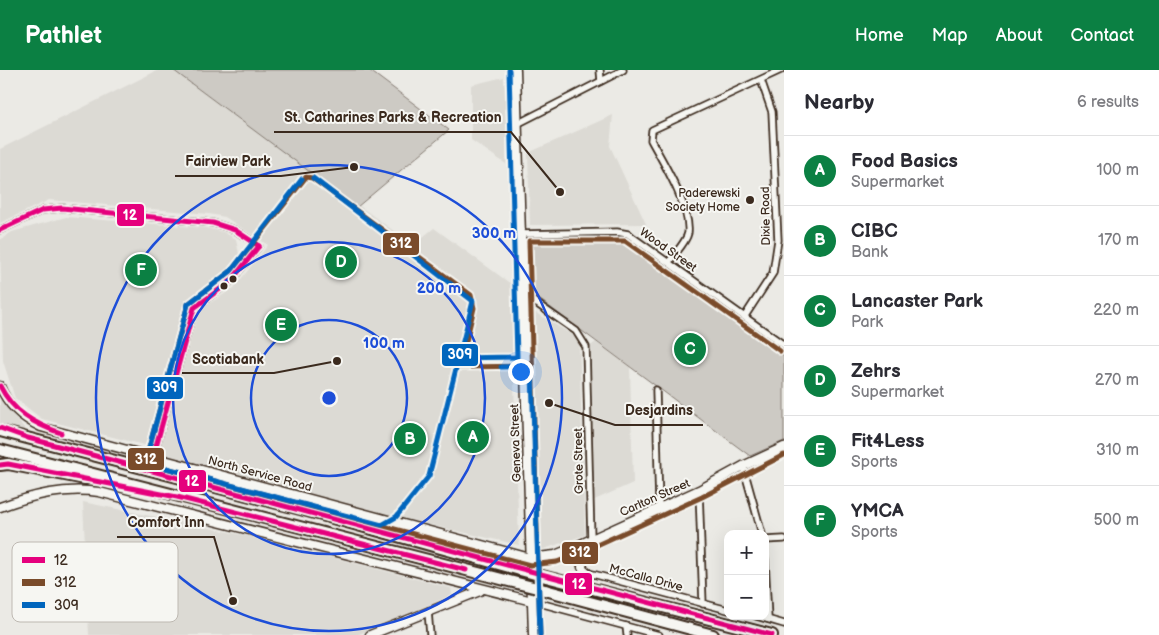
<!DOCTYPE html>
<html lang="en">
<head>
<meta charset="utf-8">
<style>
	body { margin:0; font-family:"Balsamiq Sans",sans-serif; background:#f7f7f7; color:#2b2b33 }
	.controls { position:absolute; right:15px; bottom:15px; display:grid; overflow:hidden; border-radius:10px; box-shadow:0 5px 20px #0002 }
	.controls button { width:45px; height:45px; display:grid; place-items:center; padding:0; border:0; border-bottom:1px solid #e1e1e2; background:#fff; color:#2b2b33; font:25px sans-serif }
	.you { position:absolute; left:520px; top:301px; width:18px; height:18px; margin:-12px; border:4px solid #fff; border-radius:50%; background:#1a73e8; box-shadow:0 0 0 8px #1a73e833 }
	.badge { display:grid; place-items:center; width:32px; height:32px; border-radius:50%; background:#0b8043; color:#fff; font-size:16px; font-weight:700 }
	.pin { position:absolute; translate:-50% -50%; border:2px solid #fff; box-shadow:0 1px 5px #0006 }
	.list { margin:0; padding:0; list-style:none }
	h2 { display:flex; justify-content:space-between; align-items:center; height:65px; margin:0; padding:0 20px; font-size:21px }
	h2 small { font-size:16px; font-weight:400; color:#7c7c81 }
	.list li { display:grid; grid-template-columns:32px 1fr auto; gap:15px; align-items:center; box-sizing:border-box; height:70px; padding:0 20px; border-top:1px solid #e1e1e2 }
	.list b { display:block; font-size:19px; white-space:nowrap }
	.list p { margin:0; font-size:16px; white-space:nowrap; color:#7c7c81 }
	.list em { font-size:16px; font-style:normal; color:#7c7c81 }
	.map { position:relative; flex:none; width:784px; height:565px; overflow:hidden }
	header { display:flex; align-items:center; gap:30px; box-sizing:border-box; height:70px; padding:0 25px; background:#0b8043; color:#fff }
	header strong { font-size:24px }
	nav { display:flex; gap:28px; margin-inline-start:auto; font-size:18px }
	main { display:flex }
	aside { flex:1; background:#fff }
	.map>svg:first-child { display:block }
	.built { fill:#dcdad4 }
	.green { fill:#cdcac4; stroke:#847a71 }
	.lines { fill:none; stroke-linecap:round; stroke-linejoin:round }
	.street-casing { stroke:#3b2a1e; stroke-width:9 }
	.secondary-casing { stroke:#3b2a1e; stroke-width:11 }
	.highway-casing { stroke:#3b2a1e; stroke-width:14 }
	.street { stroke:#f6f6f2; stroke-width:5.5 }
	.secondary { stroke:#f6f6f2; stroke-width:8 }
	.highway { stroke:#f6f6f2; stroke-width:10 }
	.highway-bridge-casing { stroke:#3b2a1e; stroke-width:14; stroke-linecap:butt }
	.highway-bridge { stroke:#f6f6f2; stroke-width:10 }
	.bus-1-casing { stroke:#f6f6f2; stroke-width:9 }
	.bus-2-casing { stroke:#f6f6f2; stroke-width:9 }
	.bus-3-casing { stroke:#f6f6f2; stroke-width:9 }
	.bus-1 { stroke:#e5007d; stroke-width:5 }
	.bus-2 { stroke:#7a4b2a; stroke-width:5 }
	.bus-3 { stroke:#0065bd; stroke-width:5 }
	.ring { fill:none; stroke:#1d4ed8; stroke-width:2.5 }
	.poi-dot { fill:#3b2a1e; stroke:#f6f6f2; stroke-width:2 }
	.labels { text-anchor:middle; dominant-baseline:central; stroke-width:4; stroke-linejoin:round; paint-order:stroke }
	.poi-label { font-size:12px; fill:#3b2a1e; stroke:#f6f6f2; text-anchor:end }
	.street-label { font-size:12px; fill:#3b2a1e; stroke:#f6f6f2 }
	.key { fill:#f6f6f2; stroke:#beb9b2; stroke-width:1 }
	.key-label { font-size:14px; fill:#3b2a1e }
	.centre { fill:#1d4ed8; stroke:#f6f6f2; stroke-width:2.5 }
	.ring-label { font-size:15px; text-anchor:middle; font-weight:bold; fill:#1d4ed8; stroke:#f6f6f2; stroke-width:4; stroke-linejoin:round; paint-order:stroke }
	.leader { fill:none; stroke:#3b2a1e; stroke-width:2 }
	.callout-dot { fill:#3b2a1e; stroke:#f6f6f2; stroke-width:2 }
	.callout-label { font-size:14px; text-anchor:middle; font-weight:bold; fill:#3b2a1e; stroke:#f6f6f2; stroke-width:4; stroke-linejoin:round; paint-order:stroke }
	.line-badge { stroke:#f6f6f2; stroke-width:2 }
	.badge-label { font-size:14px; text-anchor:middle; font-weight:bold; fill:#fff }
</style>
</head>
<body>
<header>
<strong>Pathlet</strong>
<nav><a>Home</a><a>Map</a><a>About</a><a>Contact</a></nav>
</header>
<main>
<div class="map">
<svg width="784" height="565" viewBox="0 0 784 565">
	<rect width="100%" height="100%" fill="#ebeae5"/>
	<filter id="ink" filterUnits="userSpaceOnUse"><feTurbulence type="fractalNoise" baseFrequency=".02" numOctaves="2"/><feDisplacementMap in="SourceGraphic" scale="10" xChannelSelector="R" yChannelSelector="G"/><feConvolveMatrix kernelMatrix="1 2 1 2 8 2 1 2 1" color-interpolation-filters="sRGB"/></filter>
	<g filter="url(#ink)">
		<!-- built -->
		<g class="built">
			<path d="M158 0H173L413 175 434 158 511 214 519 475 382 444 167 386 161 374 199 240 234 218 268 175 225 147 209 144 49 130 0 153V79Z"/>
			<path d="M504 7 506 55V94L471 70V15Z"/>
			<path d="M613 45 610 76 646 154 530 155 528 83Z"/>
			<path d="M66 147 206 158 223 162 236 169 240 189 225 210 192 232 180 256 148 376 42 349 15 328 3 291 0 170 12 162Z"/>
			<path d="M531 240 579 269 585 465 541 480 536 472Z"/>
			<path d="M596 272 630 297 633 413 592 431 589 277Z"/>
			<path d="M0 329 30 365 0 357Z"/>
			<path d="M83 432 253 467 451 518 452 525 357 565H89Z"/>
		</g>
		<!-- green -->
		<g class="green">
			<path d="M173 0H369L449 60 357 137Z"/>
			<path d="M618 166 784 286V371L750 386 531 223 527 169Z"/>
		</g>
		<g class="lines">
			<defs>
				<g id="street">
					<path d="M600 0 601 11"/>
					<path d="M517 54 623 0"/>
					<path d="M0 160 43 140 62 138 213 153 235 160 259 176 231 211 194 238 153 387"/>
					<path d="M521 164 617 162 628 164 784 275"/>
					<path d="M669 192C674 184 686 173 688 163 691 138 663 92 651 70L652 60 781 0"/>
					<path d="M523 224 576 261 586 277 591 469"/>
					<path d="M745 246 773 203 778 170 772 42 761 10"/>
					<path d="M656 320 659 438"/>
					<path d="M743 396 762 464"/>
					<path d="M699 420 703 534"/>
					<path d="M765 470 784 469"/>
					<path d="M572 478 582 497 589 503 728 540"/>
					<path d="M765 489 768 549"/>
					<path d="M532 531 659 565"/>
					<path d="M428 541 430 565"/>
					<path d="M756 546 784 554"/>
					<path d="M626 556 627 565"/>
				</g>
				<g id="secondary">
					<path d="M516 0 533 565"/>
					<path d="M0 316C8 336 22 348 41 357L530 488 555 485 572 478 699 420 743 396 784 377"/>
					<path d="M0 437C33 425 64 417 99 422L532 531"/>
					<path d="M582 497 586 479 591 469"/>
					<path d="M370 565 480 521"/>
				</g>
				<g id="highway">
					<path d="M0 361 300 439 520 500"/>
					<path d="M0 380 521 514"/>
					<path d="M0 395 8 394 85 409"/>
					<path d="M546 507 772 565"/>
					<path d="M545 520 713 565"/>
				</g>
			</defs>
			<!-- street casing -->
			<use href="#street" class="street-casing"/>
			<!-- secondary casing -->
			<use href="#secondary" class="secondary-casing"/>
			<!-- highway casing -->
			<use href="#highway" class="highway-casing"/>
			<!-- street -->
			<use href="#street" class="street"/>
			<!-- secondary -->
			<use href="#secondary" class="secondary"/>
			<!-- highway -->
			<use href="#highway" class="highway"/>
			<defs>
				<g id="highway-bridge">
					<path d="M520 500 546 507"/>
					<path d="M521 514 545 520"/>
				</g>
			</defs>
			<!-- highway-bridge casing -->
			<use href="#highway-bridge" class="highway-bridge-casing"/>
			<!-- highway-bridge -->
			<use href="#highway-bridge" class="highway-bridge"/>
			<defs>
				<g id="bus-1">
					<path d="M0 160 43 140 62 138 213 153 235 160 259 176"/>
					<path d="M0 316C13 342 34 354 61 363"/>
					<path d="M0 358 28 368C276 433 524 501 772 565"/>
					<path d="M153 387 194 238 231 211 259 176"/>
					<path d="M0 395 8 394 177 427 466 500"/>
				</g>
				<g id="bus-2">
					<path d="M525 296 460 297 474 238 471 225 312 108 306 107 231 201 188 234 146 389 151 394 530 495 557 492 575 485 702 427 784 385"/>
					<path d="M540 565 529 171H625L780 281"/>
				</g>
				<g id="bus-3">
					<path d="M302 109 231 201 188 234 146 389 151 394 382 455 396 447 429 406 473 231 313 108"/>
					<path d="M452 288 517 287 509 0"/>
					<path d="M501 297 526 296 532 302 540 565"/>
				</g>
			</defs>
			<!-- bus-1 casing -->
			<use href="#bus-1" class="bus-1-casing"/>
			<!-- bus-2 casing -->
			<use href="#bus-2" class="bus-2-casing"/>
			<!-- bus-3 casing -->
			<use href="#bus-3" class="bus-3-casing"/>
			<!-- bus-1 -->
			<use href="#bus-1" class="bus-1"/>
			<!-- bus-2 -->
			<use href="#bus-2" class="bus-2"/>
			<!-- bus-3 -->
			<use href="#bus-3" class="bus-3"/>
		</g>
	</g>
	<!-- distance rings -->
	<g class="ring">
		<circle cx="329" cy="328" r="78"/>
		<circle cx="329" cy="328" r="156"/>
		<circle cx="329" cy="328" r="233"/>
	</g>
	<!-- markers -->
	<g class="poi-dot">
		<circle cx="750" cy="130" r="5"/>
		<circle cx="233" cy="209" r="4.5"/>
		<circle cx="224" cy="216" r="4.5"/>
	</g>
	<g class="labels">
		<!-- poi labels -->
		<g class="poi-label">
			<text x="740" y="123">Paderewski<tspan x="740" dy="14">Society Home</tspan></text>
		</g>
		<!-- street labels -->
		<g class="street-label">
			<text transform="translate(766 146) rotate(-91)">Dixie Road</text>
			<text transform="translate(668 180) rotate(35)">Wood Street</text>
			<text transform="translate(516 373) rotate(-92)">Geneva Street</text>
			<text transform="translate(579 391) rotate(-91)">Grote Street</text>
			<text transform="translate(260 404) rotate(15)">North Service Road</text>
			<text transform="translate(655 428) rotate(-24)">Carlton Street</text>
			<text transform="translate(646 508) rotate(15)">McCalla Drive</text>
		</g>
	</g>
	<!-- legend -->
	<rect x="12" y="472" width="166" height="80" rx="8" class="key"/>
	<rect x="22" y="487" width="23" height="6" fill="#e5007d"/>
	<rect x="22" y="509" width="23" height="7" fill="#7a4b2a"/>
	<rect x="22" y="532" width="23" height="6" fill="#0065bd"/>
	<g class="key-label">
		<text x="54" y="495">12</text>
		<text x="54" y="517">312</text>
		<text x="54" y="540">309</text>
	</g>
	<circle cx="329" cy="328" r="8" class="centre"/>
	<g class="ring-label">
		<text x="494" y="168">300 m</text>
		<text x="439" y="223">200 m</text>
		<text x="384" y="278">100 m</text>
	</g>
	<!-- callouts -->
	<path class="leader" d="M560 122L511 62H274M354 97L281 106H175M337 291L274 303H182M549 333L615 355H703M233 531L214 467H117"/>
	<g class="callout-dot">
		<circle cx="560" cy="122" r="5"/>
		<circle cx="354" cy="97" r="5"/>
		<circle cx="337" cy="291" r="5"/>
		<circle cx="549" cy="333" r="5"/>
		<circle cx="233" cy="531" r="5"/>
	</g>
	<g class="callout-label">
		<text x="393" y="52">St. Catharines Parks &amp; Recreation</text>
		<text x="228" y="96">Fairview Park</text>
		<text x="228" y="294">Scotiabank</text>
		<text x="659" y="345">Desjardins</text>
		<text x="166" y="457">Comfort Inn</text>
	</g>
	<g class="line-badge">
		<rect x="116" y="133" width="29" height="24" rx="5" fill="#e5007d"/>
		<rect x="382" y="162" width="38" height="24" rx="5" fill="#7a4b2a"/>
		<rect x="441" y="273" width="38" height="24" rx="5" fill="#0065bd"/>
		<rect x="146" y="306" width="38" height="24" rx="5" fill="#0065bd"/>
		<rect x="127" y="377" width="38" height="24" rx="5" fill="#7a4b2a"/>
		<rect x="178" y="399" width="29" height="24" rx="5" fill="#e5007d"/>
		<rect x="561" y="471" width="38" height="24" rx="5" fill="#7a4b2a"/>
		<rect x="564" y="502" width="29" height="24" rx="5" fill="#e5007d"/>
	</g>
	<g class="badge-label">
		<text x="130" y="150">12</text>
		<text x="401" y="178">312</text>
		<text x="460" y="289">309</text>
		<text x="165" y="322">309</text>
		<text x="146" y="394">312</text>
		<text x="192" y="416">12</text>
		<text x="580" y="487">312</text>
		<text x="579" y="519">12</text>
	</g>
</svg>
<div class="controls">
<button>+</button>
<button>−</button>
</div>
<div class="you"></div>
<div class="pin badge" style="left:473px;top:367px">A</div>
<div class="pin badge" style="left:410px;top:369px">B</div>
<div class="pin badge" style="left:690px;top:279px">C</div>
<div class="pin badge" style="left:341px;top:192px">D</div>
<div class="pin badge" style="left:281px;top:255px">E</div>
<div class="pin badge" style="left:141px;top:200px">F</div>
</div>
<aside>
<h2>Nearby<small>6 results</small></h2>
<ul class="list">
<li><span class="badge">A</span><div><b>Food Basics</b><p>Supermarket</p></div><em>100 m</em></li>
<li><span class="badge">B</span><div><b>CIBC</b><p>Bank</p></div><em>170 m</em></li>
<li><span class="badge">C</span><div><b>Lancaster Park</b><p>Park</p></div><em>220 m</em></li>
<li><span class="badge">D</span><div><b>Zehrs</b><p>Supermarket</p></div><em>270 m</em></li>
<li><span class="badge">E</span><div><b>Fit4Less</b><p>Sports</p></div><em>310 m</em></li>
<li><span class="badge">F</span><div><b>YMCA</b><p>Sports</p></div><em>500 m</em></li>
</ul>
</aside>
</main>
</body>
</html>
